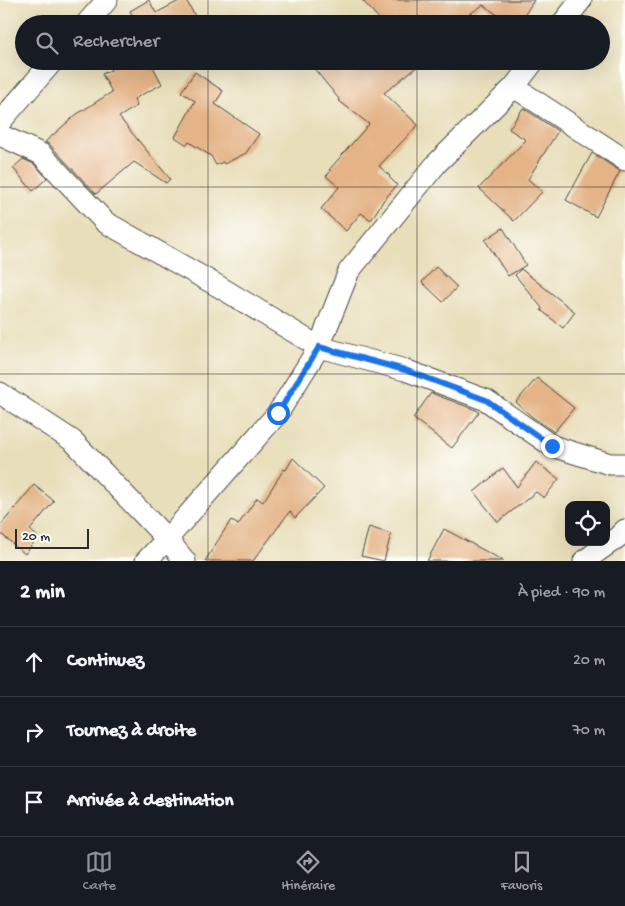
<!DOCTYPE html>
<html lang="fr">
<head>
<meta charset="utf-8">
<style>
	body { margin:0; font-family:"Gochi Hand",sans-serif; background:#242831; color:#f1f3f6 }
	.controls { position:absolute; right:15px; bottom:15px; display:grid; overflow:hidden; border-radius:10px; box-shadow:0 5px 20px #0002 }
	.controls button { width:45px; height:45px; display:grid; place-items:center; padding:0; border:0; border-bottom:1px solid #363941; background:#171b24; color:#f1f3f6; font:25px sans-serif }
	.scale { position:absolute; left:15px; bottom:12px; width:74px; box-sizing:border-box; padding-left:5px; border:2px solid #2b2b2b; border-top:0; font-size:14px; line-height:18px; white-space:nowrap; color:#2b2b2b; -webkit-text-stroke:4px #fdfcf7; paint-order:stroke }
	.stop { position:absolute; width:15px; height:15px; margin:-11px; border:4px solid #1a73e8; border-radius:50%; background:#fff }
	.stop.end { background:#1a73e8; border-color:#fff; box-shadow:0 1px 5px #0008 }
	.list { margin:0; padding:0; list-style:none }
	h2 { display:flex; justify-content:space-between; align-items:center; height:65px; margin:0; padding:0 20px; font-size:21px }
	h2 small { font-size:16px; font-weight:400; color:#9ea1a6 }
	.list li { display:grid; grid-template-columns:32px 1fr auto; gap:15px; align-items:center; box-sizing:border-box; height:70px; padding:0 20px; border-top:1px solid #363941 }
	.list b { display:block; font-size:19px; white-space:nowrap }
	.list em { font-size:16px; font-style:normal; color:#9ea1a6 }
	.icon { flex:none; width:28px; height:28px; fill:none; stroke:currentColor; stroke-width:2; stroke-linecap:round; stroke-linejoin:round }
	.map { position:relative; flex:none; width:625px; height:561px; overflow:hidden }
	.search { position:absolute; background:#171b24; box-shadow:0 5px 20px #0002; left:15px; right:15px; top:15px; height:55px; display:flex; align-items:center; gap:12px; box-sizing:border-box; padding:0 18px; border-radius:28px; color:#9ea1a6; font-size:19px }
	.sheet { height:275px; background:#171b24 }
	nav { display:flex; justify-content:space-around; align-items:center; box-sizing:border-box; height:70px; border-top:1px solid #363941; background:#171b24; font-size:14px; color:#9ea1a6 }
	nav a { display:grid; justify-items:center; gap:2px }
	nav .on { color:#8c9099 }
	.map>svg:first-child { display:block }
	.building { fill:#e4b386 }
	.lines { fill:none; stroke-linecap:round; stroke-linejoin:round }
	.street-casing { stroke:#474640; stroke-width:23 }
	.street { stroke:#fff; stroke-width:21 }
	.route { stroke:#1a73e8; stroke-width:6 }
	.grid { fill:none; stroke:#2b2b2b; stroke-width:1; stroke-opacity:0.55 }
</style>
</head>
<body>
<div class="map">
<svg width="625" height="561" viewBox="0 0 625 561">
	<rect width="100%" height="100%" fill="#fdfcf7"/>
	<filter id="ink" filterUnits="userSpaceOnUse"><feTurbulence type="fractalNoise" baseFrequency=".02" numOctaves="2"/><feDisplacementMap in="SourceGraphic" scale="10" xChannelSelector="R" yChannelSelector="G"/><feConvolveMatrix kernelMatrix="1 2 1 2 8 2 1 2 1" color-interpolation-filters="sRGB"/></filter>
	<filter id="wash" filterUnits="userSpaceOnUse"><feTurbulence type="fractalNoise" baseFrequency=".0096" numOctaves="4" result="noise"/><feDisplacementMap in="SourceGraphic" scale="20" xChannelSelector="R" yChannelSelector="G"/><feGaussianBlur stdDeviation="1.12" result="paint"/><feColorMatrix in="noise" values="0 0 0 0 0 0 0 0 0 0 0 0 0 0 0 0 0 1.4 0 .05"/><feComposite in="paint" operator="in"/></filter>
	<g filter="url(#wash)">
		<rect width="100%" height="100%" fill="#e8deba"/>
		<g id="blocks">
			<!-- building -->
			<g class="building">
				<path d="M149 0 156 13 181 0H186L195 16 181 24H137L130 11Z"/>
				<path d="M362 0H534L519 24H511L483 5 455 24H384Z"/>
				<path d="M106 61H150L162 84 134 99 137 106 119 117 170 179 166 183 134 162 96 194 50 145 45 142 77 114 112 92 102 74 111 70Z"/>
				<path d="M308 61H424L384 93 418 125 379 166 390 176 389 177 397 185 383 201 371 220 361 213 346 231 321 209 339 187 326 176 331 171 329 170 369 124 338 100 339 99Z"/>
				<path d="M195 72 223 91 215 104 259 134 246 153 224 164 223 162 216 165 211 156 189 142 187 145 175 137 195 101 181 92Z"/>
				<path d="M523 108 558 131 528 179 542 192 514 221 479 188 526 140 509 129Z"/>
				<path d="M592 153 620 171 596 217 566 200Z"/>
				<path d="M23 159 34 164 47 178 33 191 13 168Z"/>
				<path d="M503 228 526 265 508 276 485 240Z"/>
				<path d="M436 267 457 287 443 302 422 282Z"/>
				<path d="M521 269 575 312 563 328 541 310 542 308 515 275Z"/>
				<path d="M537 378 574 408 554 432 531 416 516 402Z"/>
				<path d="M431 393 476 410 479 412 452 448 413 418Z"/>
				<path d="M293 458 324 488 295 518 290 511 253 561H205L231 520 238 525 257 498 263 502 284 469 286 470Z"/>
				<path d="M536 462 559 479 544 498 536 492 498 522 474 492 503 468 517 487Z"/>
				<path d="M34 485 54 501 30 530 38 537 25 554 0 533V526Z"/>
				<path d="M369 527 391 534 384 561 361 556Z"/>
				<path d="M444 529 504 561H427Z"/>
			</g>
		</g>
	</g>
	<g filter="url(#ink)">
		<use href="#blocks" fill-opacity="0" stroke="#474640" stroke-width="1"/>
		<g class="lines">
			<defs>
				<g id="street">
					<path d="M86 24 107 0"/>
					<path d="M562 24 581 0"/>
					<path d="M514 87 625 160"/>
					<path d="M0 122 53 61"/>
					<path d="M0 135 41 154 105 222 218 286 319 347 405 370 486 400 552 446 610 464H625"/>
					<path d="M0 393 73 441 167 539 185 561"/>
					<path d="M146 561 167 539 278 413 319 347 349 271 437 163 514 87 534 61"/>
					<path d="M584 561 618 537 625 530"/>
				</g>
			</defs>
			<!-- street casing -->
			<use href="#street" class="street-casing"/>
			<!-- street -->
			<use href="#street" class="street"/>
		</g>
	</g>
	<g class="lines" filter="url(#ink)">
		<!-- route -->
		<path class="route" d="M278 413 319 347 405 370 486 400 552 446"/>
	</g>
	<!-- grid -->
	<path class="grid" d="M208 0V24M417 0V24M208 61V561M417 61V561M0 187H625M0 374H625"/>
</svg>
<div class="controls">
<button><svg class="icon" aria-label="locate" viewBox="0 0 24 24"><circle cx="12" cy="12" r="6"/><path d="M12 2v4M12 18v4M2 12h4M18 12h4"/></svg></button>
</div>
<div class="scale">20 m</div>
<div class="stop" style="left:278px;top:413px"></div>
<div class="stop end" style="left:552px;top:446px"></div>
<div class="search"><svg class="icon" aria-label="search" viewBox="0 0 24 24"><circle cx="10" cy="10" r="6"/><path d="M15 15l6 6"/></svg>Rechercher</div>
</div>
<section class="sheet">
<h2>2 min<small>À pied · 90 m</small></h2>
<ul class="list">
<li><svg class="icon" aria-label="ahead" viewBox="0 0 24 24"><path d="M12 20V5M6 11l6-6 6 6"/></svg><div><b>Continuez</b></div><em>20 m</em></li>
<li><svg class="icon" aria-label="right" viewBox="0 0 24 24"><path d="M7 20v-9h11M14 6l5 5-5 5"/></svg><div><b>Tournez à droite</b></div><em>70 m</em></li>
<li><svg class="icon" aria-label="arrive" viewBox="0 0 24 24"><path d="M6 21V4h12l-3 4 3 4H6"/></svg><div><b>Arrivée à destination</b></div></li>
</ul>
</section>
<nav>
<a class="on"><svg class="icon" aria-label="map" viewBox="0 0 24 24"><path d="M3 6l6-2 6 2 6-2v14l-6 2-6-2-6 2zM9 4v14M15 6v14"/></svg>Carte</a>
<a><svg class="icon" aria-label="directions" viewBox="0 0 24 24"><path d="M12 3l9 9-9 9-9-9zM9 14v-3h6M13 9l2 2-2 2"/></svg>Itinéraire</a>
<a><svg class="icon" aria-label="saved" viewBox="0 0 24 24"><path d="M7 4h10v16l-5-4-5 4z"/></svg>Favoris</a>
</nav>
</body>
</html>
